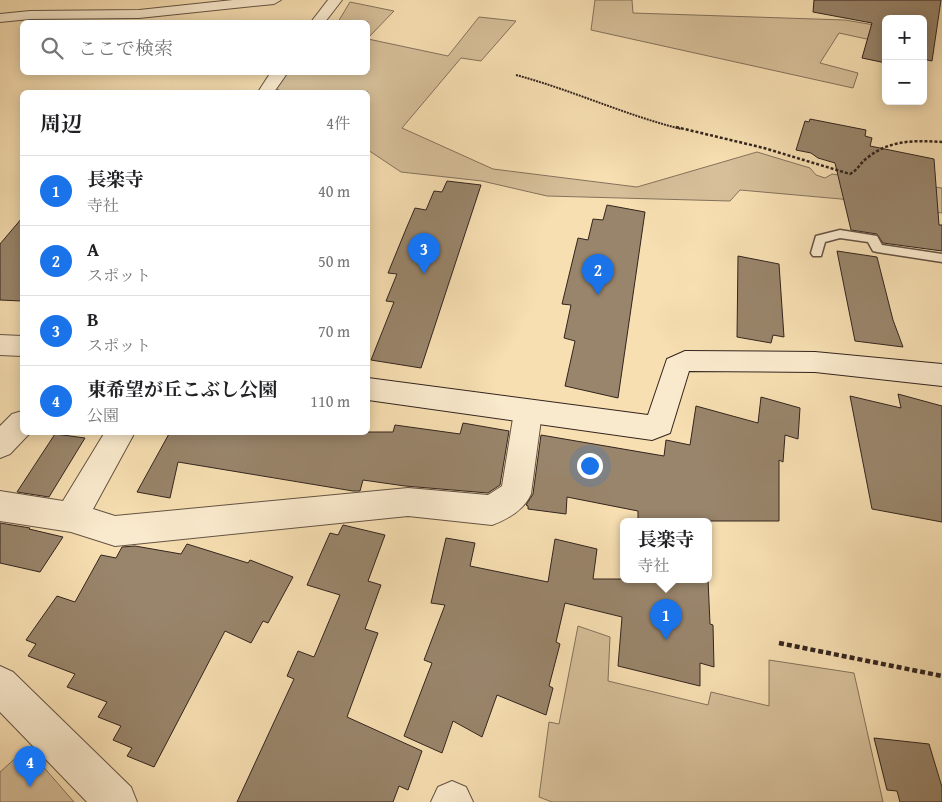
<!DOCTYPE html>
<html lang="ja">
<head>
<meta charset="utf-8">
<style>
	body { margin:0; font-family:"Gentium Book Plus","Noto Serif JP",serif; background:#f2f2f2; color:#202124 }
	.controls { position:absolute; right:15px; top:15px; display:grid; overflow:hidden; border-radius:8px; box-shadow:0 2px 12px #0003 }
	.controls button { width:45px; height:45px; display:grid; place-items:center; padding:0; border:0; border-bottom:1px solid #e0e0e0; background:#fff; color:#202124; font:25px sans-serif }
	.you { position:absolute; left:589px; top:465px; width:18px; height:18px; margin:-12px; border:4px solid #fff; border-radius:50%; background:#1a73e8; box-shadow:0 0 0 8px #1a73e833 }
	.badge { display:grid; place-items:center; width:32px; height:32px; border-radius:50%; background:#1a73e8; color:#fff; font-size:16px; font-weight:700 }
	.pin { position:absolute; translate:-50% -41px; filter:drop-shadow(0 1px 2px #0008) }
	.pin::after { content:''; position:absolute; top:26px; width:18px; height:15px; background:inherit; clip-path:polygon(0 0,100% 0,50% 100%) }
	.popup { position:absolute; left:620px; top:518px; width:92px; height:65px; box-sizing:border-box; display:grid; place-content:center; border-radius:8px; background:#fff; filter:drop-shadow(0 1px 4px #0005); font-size:16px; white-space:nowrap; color:#757577 }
	.popup b { font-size:19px; color:#202124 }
	.popup::after { content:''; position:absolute; left:50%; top:100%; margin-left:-10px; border:10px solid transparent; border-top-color:#fff }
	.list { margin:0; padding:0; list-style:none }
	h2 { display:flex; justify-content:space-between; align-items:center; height:65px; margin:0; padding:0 20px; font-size:21px }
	h2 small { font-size:16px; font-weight:400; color:#757577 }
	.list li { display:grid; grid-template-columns:32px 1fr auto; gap:15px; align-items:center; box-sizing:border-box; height:70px; padding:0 20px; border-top:1px solid #e0e0e0 }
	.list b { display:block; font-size:19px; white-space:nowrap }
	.list p { margin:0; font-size:16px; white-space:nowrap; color:#757577 }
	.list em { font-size:16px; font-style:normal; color:#757577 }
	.icon { flex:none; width:28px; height:28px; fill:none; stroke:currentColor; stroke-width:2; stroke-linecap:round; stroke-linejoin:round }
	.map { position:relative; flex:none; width:942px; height:802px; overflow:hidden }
	.search { position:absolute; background:#fff; box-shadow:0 2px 12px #0003; left:20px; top:20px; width:350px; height:55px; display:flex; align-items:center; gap:12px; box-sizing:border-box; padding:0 18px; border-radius:8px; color:#757577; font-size:19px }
	.panel { position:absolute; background:#fff; box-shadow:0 2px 12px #0003; left:20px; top:90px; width:350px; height:345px; border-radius:8px }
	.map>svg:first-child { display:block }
	.green { fill:#d6bf99; stroke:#84725c }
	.building { fill:#99856b; stroke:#33241e }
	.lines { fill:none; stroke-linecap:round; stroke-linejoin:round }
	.lane-casing { stroke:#645343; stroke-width:3 }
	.street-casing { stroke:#645343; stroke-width:2 }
	.secondary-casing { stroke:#33241e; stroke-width:2 }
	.path-far2 { stroke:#33241e; stroke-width:2; stroke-dasharray:2 1; stroke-linecap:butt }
	.path-far1 { stroke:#33241e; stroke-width:2.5; stroke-dasharray:3 2; stroke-linecap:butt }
	.path { stroke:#33241e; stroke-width:4.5; stroke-dasharray:5 3; stroke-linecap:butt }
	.lane { fill:#faeacd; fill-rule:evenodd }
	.street { fill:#faeacd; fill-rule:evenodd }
	.secondary { fill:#faeacd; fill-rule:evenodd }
</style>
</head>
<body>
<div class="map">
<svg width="942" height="802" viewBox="0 0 942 802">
	<rect width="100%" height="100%" fill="#f7dfb2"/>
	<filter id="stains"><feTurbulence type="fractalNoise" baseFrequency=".004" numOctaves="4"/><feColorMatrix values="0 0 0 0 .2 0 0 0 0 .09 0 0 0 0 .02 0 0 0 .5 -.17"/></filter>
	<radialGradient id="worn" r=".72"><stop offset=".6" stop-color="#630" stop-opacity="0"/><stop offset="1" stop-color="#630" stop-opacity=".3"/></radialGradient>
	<!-- green -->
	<g class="green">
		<path d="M595 0H632L633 13 845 20 886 27 885 43 839 33 820 63 858 73 853 88 591 30Z"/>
		<path d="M350 2 394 11 368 38V22H338Z"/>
		<path d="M479 17 516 21 481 61 461 58 402 128 493 169 637 187 757 152 810 168 816 175 825 178 832 174 942 188V213L841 199 740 190 730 201 547 196 482 181 401 172 368 150V92H283L275 88 287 73 368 72V39L448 56Z"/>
		<path d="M578 626 610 637 608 681 708 705 711 692 769 706V660L854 673 883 802H552L539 797 549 722 559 724Z"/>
		<path d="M27 748 74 802H0V772Z"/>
	</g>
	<!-- building -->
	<g class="building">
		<path d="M814 0H941L932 61 923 59V19H886V63L862 58 872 23 813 12Z"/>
		<path d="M810 119 866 130 865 136 872 138 870 146 934 159 939 225H942V251L883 243 877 234 851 230 835 163 818 158 811 153 796 150 805 121 809 122Z"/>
		<path d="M447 181 481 185 421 368 371 360 394 302 386 301 397 274 388 273 406 229 415 208 426 210 434 191 442 192Z"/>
		<path d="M607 205 645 212 618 398 565 386 575 341 564 338 571 305 562 304 578 238 588 240 593 219 603 220Z"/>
		<path d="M22 218V301L0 300V244Z"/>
		<path d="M837 251 877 257 893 320 903 347 855 341Z"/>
		<path d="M738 256 779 264 784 337 773 335 771 343 737 337Z"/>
		<path d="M898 394 942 406V522L872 509 850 396 901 408Z"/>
		<path d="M761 397 800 408 798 439 785 435 783 462 779 460V521H638V511L567 497 566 514 528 509V506L526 505 533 494 541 435 664 456 666 440 690 445 696 406 758 423Z"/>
		<path d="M463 423 509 431 500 485 488 493 405 486 363 480 360 491H353L178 462 170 498 137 492 170 432H393L395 425 460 434Z"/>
		<path d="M55 434 85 438 49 497 17 492Z"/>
		<path d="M0 523 30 528 29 529 63 537 40 572 0 563Z"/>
		<path d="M343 525 385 535 368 581 381 585 365 629 378 633 347 717 422 751 408 790 399 786 393 802H237L294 679 287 676 298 651 314 657 340 595 307 585 330 533 338 535Z"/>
		<path d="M446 538 475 543 470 566 548 582 555 539 597 549 593 579H708L710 624 713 625 714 667 700 663V686L618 666 622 617 565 603 556 642 560 644 549 686 553 688 546 715 497 695 482 737 453 721 442 753 404 736 432 663 424 660 445 605 431 603Z"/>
		<path d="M187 544 248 563 250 560 293 577 268 623 263 621 251 643 225 631 154 767 127 756 132 748 113 740 121 726 98 717 107 702 67 687 75 674 28 656 36 644 26 640 57 596 75 602 101 555 116 558 122 547 135 546 181 554Z"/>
		<path d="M874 738 929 744 942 787V802H900L897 791 887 790Z"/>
	</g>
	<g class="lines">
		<defs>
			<path id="lane" d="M840 230 877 236 882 245 942 254V262L877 252 873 251 868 242 840 238 825 242 821 256H813L811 253 816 236Z"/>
			<g id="street">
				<path d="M233 0H281L274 4 139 18 30 19 0 22V14L30 11 139 10Z"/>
				<path d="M328 0H342L325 22H311Z"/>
				<path d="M271 72H288L274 92H258Z"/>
				<path d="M0 335 22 336V356L0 355Z"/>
				<path d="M528 400 538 404 542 412 531 494C524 510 508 519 492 525L408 516 115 546 71 532 0 521V491L63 501 105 432H135L93 509 115 516 408 488 488 495 502 486 514 412 518 404Z"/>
				<path d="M22 411V432H31L10 454 0 458V426L12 414Z"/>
				<path d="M0 666 13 672 131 787 137 802H87L0 712Z"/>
				<path d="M452 781 466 787 473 802H431L438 787Z"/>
			</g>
			<path id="secondary" d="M685 351 815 352 942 364V386L815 372 689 371 670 433 652 440 368 400V378L648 415 667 359Z"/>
		</defs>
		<!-- lane casing -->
		<use href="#lane" class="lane-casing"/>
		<!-- street casing -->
		<use href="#street" class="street-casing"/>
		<!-- secondary casing -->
		<use href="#secondary" class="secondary-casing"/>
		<!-- path-far2 -->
		<path class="path-far2" d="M516 75C572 90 625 115 681 129"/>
		<!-- path-far1 -->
		<path class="path-far1" d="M676 127 764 148 850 174C858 170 860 163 867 158 889 140 915 140 942 142"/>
		<!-- path -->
		<path class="path" d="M779 643 942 676"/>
		<!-- lane -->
		<use href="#lane" class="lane"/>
		<!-- street -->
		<use href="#street" class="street"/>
		<!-- secondary -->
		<use href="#secondary" class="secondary"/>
	</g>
	<rect width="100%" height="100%" filter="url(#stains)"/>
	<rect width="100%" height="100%" fill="url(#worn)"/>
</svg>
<div class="controls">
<button>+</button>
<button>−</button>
</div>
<div class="you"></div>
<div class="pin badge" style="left:666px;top:640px">1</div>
<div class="popup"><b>長楽寺</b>寺社</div>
<div class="pin badge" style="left:598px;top:295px">2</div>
<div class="pin badge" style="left:424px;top:274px">3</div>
<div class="pin badge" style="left:30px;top:787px">4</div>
<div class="search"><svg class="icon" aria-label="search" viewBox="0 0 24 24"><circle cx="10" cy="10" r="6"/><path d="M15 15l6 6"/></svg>ここで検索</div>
<section class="panel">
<h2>周辺<small>4件</small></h2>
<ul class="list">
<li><span class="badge">1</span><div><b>長楽寺</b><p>寺社</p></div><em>40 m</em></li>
<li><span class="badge">2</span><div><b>A</b><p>スポット</p></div><em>50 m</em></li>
<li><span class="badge">3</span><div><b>B</b><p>スポット</p></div><em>70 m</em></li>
<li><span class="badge">4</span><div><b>東希望が丘こぶし公園</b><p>公園</p></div><em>110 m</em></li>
</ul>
</section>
</div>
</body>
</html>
